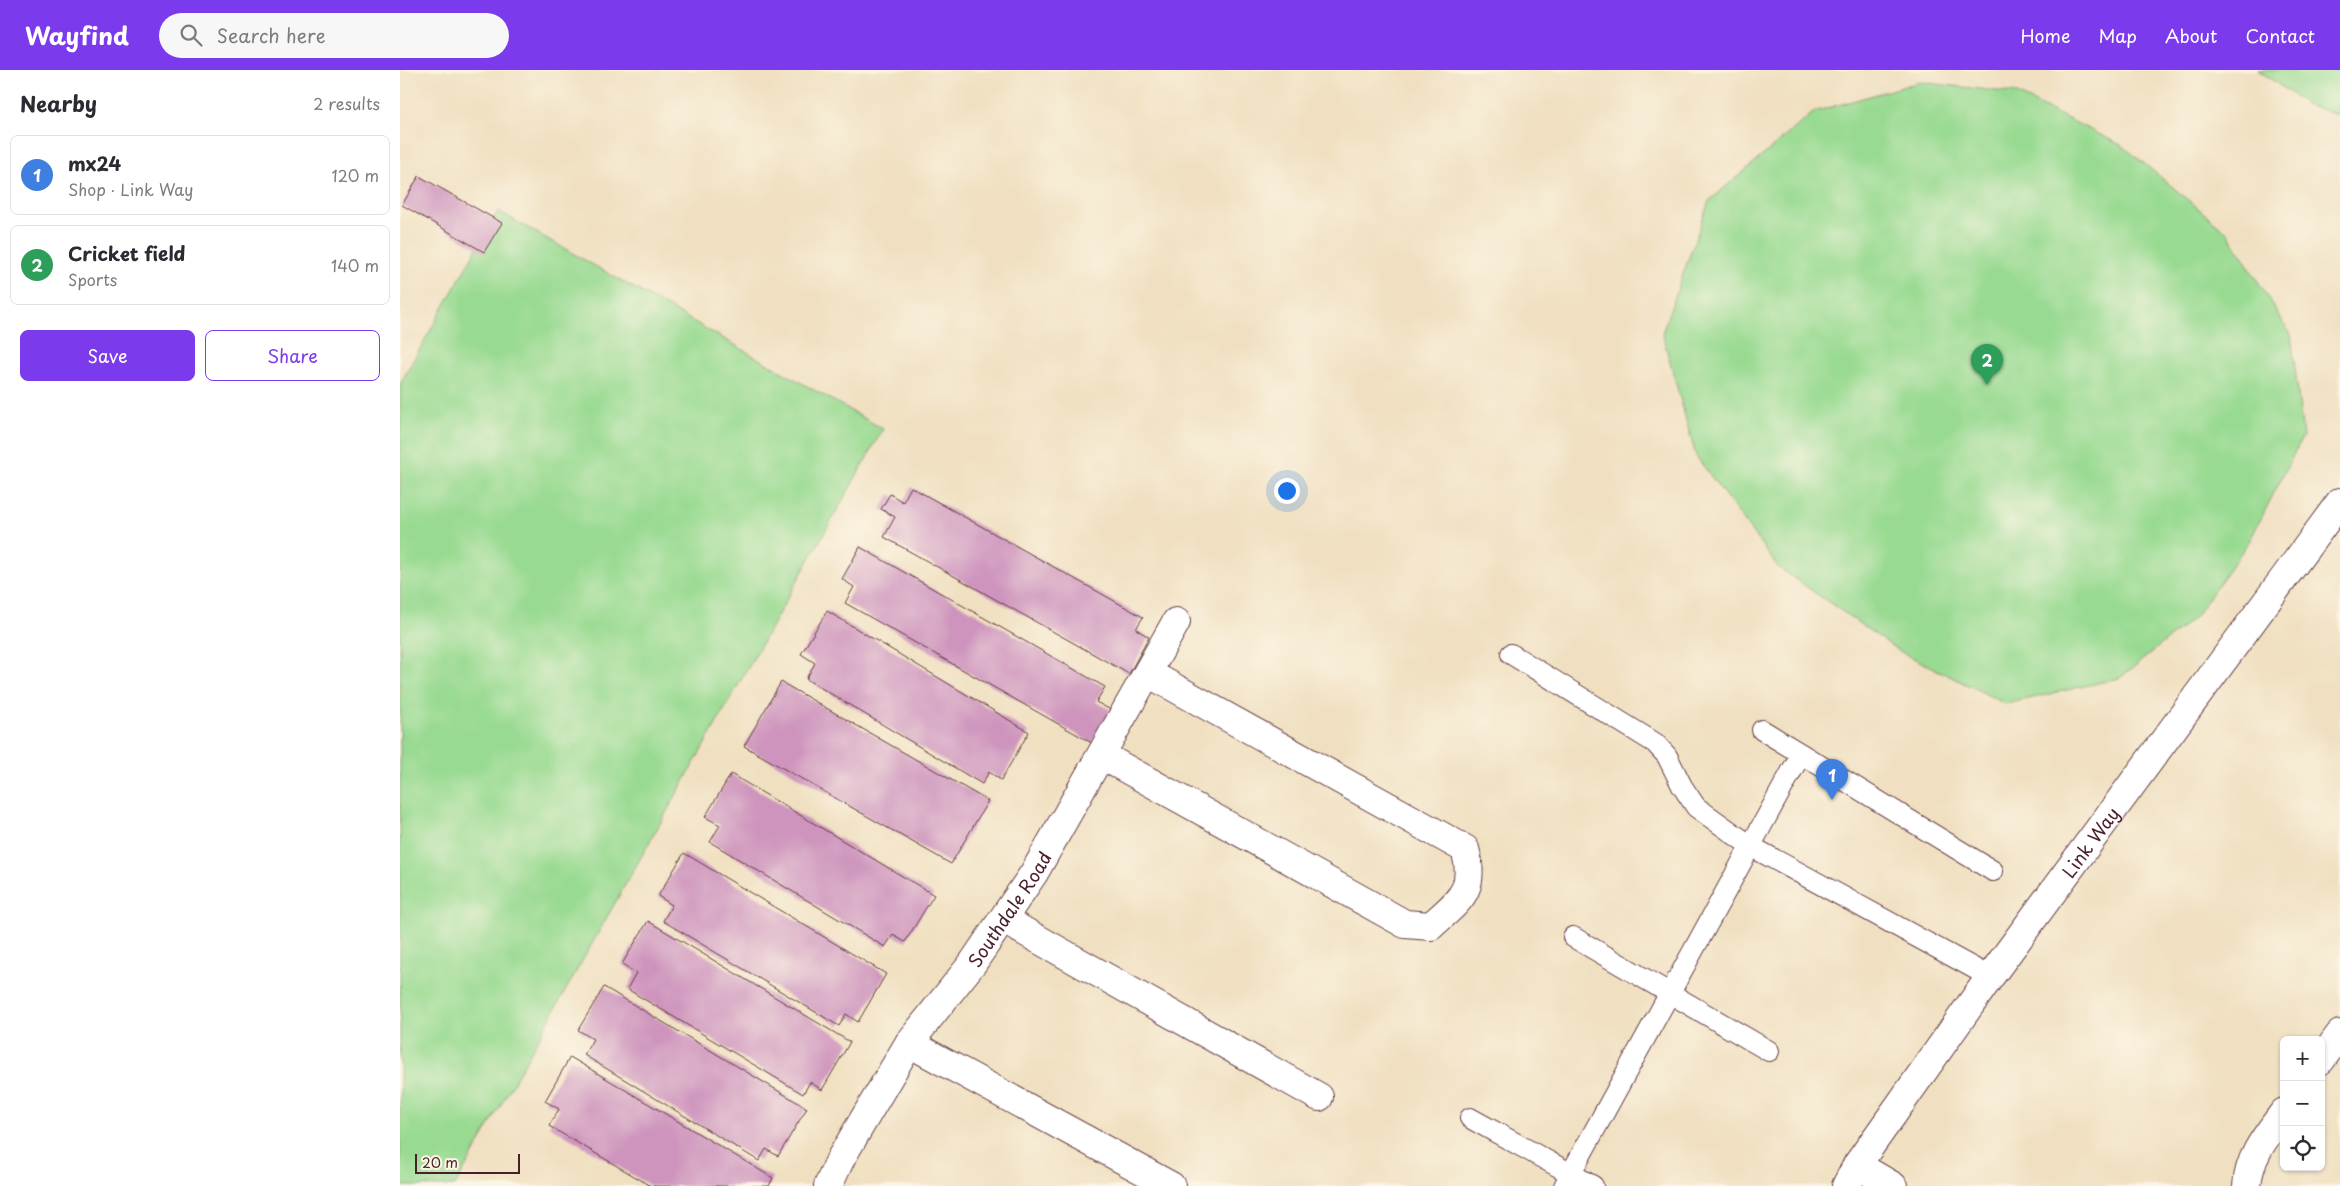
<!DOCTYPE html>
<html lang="en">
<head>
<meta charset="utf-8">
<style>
	body { margin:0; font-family:"Playpen Sans",sans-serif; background:#f7f7f7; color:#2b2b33 }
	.controls { position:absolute; right:15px; bottom:15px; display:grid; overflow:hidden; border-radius:8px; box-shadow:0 1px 4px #0004 }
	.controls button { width:45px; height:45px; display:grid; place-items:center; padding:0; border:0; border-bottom:1px solid #e1e1e2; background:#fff; color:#2b2b33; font:25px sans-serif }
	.scale { position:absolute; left:15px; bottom:12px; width:105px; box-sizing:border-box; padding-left:5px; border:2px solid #4a1f2b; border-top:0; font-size:14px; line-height:18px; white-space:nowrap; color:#4a1f2b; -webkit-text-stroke:4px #fcf5e5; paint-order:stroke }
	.you { position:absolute; left:886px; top:420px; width:18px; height:18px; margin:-12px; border:4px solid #fff; border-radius:50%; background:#1a73e8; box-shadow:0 0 0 8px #1a73e833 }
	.badge { display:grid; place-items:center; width:32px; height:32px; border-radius:50%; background:#7c3aed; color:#fff; font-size:16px; font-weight:700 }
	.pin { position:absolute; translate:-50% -41px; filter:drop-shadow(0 1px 2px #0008) }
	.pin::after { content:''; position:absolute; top:26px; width:18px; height:15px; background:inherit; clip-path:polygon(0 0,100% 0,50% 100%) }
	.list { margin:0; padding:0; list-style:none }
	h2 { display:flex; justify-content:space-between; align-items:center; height:65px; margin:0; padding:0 20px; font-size:21px }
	h2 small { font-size:16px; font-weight:400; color:#7c7c81 }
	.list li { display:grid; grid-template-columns:32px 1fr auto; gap:15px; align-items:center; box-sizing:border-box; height:80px; margin:0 10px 10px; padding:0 10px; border:1px solid #e1e1e2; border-radius:8px }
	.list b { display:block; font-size:19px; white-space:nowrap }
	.list p { margin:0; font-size:16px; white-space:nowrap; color:#7c7c81 }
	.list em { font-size:16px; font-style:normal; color:#7c7c81 }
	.actions { display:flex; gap:10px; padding:15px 20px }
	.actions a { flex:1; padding:11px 0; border:1px solid #7c3aed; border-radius:8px; text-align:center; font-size:18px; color:#7c3aed }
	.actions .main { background:#7c3aed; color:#fff }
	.icon { flex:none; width:28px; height:28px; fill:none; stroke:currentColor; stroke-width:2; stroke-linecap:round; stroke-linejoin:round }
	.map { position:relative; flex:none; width:1940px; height:1116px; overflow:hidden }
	header { display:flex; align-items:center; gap:30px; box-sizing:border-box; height:70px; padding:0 25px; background:#7c3aed; color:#fff }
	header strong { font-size:24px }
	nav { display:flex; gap:28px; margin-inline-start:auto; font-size:18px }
	.search { width:350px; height:45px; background:#f7f7f7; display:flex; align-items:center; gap:12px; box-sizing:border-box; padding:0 18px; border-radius:28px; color:#7c7c81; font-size:19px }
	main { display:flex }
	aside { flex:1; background:#fff }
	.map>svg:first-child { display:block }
	.green { fill:#98da91; stroke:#717c5e }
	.building { fill:#ce94bd }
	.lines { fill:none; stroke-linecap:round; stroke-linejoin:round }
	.service-casing { stroke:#633c42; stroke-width:22 }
	.minor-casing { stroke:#633c42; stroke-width:30 }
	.service { stroke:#fff; stroke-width:20 }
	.minor { stroke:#fff; stroke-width:28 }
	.labels { text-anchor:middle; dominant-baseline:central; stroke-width:4; stroke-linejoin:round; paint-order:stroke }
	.street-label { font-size:18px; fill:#4a1f2b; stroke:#fcf5e5 }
</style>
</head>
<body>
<header>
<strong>Wayfind</strong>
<div class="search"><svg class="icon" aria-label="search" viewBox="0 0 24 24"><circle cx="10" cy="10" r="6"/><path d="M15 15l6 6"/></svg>Search here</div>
<nav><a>Home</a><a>Map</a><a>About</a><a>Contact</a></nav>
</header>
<main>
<aside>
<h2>Nearby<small>2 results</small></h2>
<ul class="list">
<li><span class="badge" style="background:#3f7fe0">1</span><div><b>mx24</b><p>Shop · Link Way</p></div><em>120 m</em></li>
<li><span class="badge" style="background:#2e9e5b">2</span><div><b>Cricket field</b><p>Sports</p></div><em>140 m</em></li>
</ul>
<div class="actions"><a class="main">Save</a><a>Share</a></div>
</aside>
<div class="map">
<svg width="1940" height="1116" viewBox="0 0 1940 1116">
	<rect width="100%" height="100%" fill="#fcf5e5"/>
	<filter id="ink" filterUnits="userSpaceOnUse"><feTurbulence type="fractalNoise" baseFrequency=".02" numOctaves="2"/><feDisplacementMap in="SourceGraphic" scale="10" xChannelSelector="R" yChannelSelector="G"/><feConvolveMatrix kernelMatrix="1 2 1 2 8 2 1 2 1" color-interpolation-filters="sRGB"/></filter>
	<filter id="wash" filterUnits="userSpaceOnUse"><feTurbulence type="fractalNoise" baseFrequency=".0096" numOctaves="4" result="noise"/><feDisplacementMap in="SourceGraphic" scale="20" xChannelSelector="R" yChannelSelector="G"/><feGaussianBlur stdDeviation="1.12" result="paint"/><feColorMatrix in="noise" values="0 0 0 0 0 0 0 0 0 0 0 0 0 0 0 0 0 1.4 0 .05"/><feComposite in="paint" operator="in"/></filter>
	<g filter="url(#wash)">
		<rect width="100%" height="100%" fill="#f0e0c1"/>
		<!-- green -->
		<g class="green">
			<path d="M1858 0H1940V46L1906 34Z"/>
			<path d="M1519 12 1615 23 1723 76 1828 163 1891 265 1903 366 1850 470 1795 547 1720 608 1606 634 1499 581 1378 497 1296 386 1262 263 1309 131 1414 42Z"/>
			<path d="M98 141 483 359 55 1116H0V314Z"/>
		</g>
		<g id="blocks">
			<!-- building -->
			<g class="building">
				<path d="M19 106 102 153 84 182 2 135Z"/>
				<path d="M511 417 743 547 736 559 749 567 729 604 484 467 495 447 481 439 490 424 503 432Z"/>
				<path d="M460 477 705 617 696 632 711 640 692 673 445 533 454 517 442 509Z"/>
				<path d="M427 541 629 662 601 710 589 702 582 714 406 609 415 593 401 584Z"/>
				<path d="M381 612 588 731 551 794 344 676Z"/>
				<path d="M331 704 534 825 505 872 493 865 485 877 310 772 320 755 305 747Z"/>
				<path d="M284 783 486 904 458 952 446 944 439 956 263 851 272 835 258 826Z"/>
				<path d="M248 851 450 972 422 1020 410 1012 403 1024 227 919 236 903 222 894Z"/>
				<path d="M204 917 407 1038 378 1086 366 1079 359 1091 184 985 193 969 178 960Z"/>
				<path d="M170 987 373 1108 369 1116H251L149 1056 159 1039 145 1031Z"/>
			</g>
		</g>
	</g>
	<g filter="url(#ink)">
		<use href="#blocks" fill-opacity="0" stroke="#633c42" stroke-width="1"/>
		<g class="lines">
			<defs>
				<g id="service">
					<path d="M1111 584 1255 673 1267 686 1282 716 1296 737 1352 777 1590 907"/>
					<path d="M1362 660 1593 801"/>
					<path d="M1173 867 1369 981"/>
					<path d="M1070 1048 1193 1116"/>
					<path d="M1164 1116 1401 684"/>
				</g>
				<g id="minor">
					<path d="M703 686 1005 854 1031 856C1059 830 1077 821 1065 779L748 603"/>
					<path d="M604 850 919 1027"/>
					<path d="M509 973 771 1116"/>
					<path d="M1921 990 1940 964"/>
					<path d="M1457 1095 1493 1116"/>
					<path id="s1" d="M428 1116 441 1088 509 973 572 894 634 803 776 552"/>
					<path id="s2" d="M1446 1116 1457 1095 1590 907 1940 432"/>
					<path d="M1847 1116C1849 1086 1867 1065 1884 1042"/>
				</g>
			</defs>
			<!-- service casing -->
			<use href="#service" class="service-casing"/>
			<!-- minor casing -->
			<use href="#minor" class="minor-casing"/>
			<!-- service -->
			<use href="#service" class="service"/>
			<!-- minor -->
			<use href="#minor" class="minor"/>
		</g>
	</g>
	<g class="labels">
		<!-- street labels -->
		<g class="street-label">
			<text stroke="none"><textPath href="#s2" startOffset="422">Link Way</textPath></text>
			<text stroke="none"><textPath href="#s1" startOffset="332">Southdale Road</textPath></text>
		</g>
	</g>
</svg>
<div class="controls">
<button>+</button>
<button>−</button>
<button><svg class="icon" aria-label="locate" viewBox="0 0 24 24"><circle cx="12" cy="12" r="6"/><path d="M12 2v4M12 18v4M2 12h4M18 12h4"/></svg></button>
</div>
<div class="scale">20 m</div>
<div class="you"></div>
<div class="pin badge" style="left:1432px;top:730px;background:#3f7fe0">1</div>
<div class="pin badge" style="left:1587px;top:315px;background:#2e9e5b">2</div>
</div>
</main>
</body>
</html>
